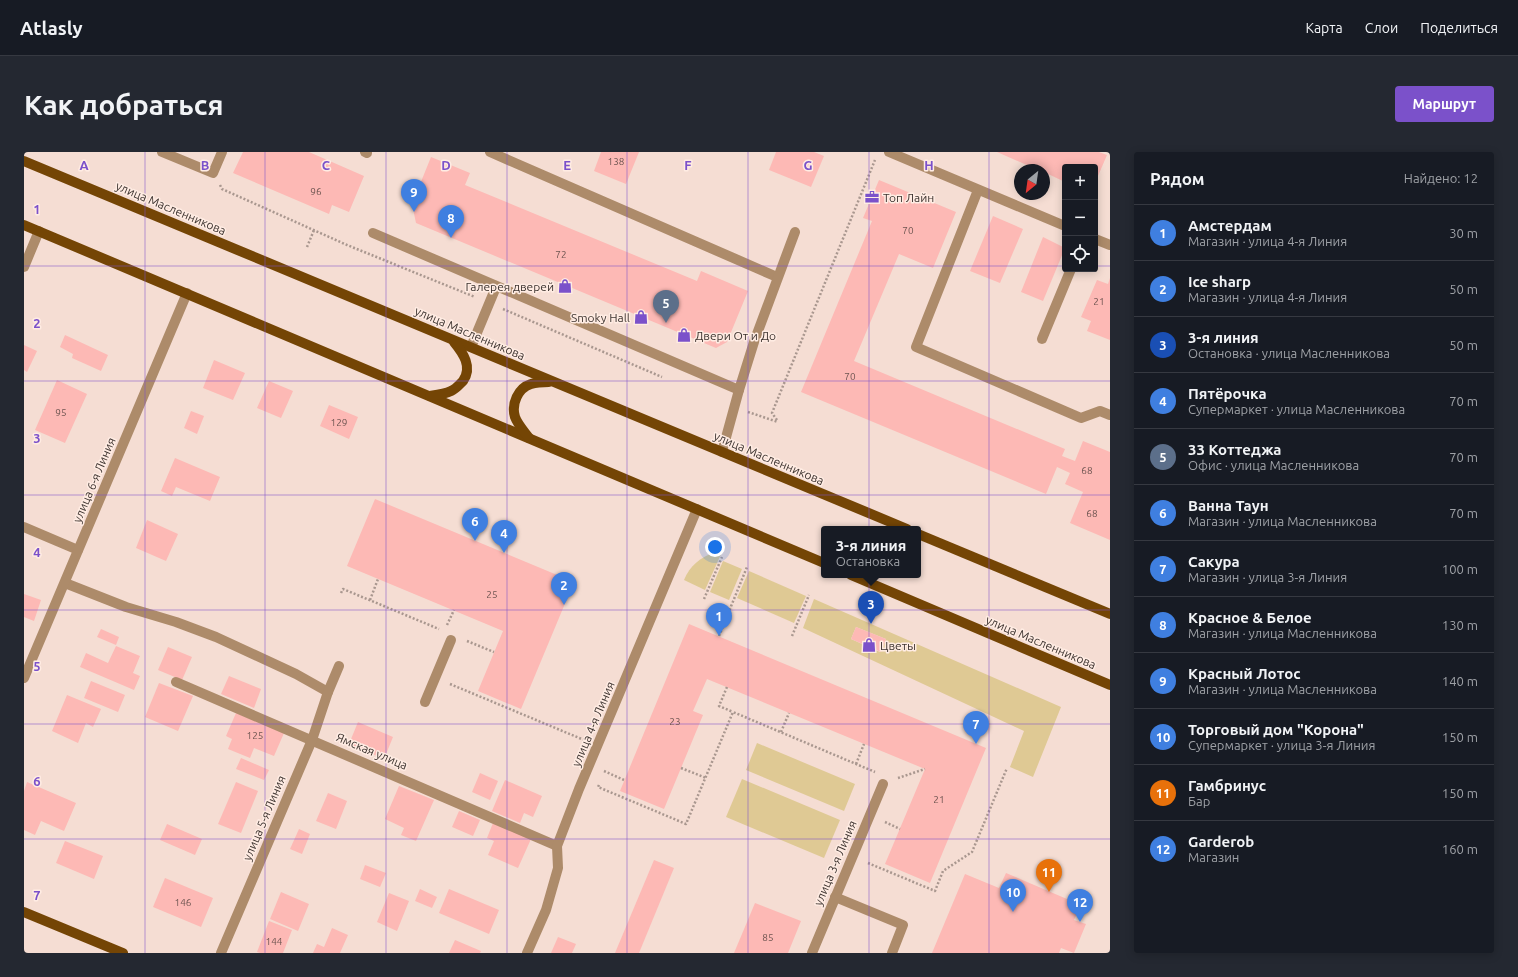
<!DOCTYPE html>
<html lang="ru">
<head>
<meta charset="utf-8">
<style>
	body { margin:0; font-family:Ubuntu,sans-serif; background:#242831; color:#f1f3f6 }
	.controls { position:absolute; right:12px; top:12px; display:grid; overflow:hidden; border-radius:4px; box-shadow:0 2px 10px #0003 }
	.controls button { width:36px; height:36px; display:grid; place-items:center; padding:0; border:0; border-bottom:1px solid #363941; background:#171b24; color:#f1f3f6; font:20px sans-serif }
	.compass { position:absolute; left:990px; top:12px; width:36px; height:36px; border-radius:50%; background:#171b24; box-shadow:0 2px 10px #0003; rotate:209deg }
	.you { position:absolute; left:691px; top:395px; width:14px; height:14px; margin:-10px; border:3px solid #fff; border-radius:50%; background:#1a73e8; box-shadow:0 0 0 6px #1a73e833 }
	.badge { display:grid; place-items:center; width:26px; height:26px; border-radius:50%; background:#7b51ca; color:#fff; font-size:13px; font-weight:700 }
	.pin { position:absolute; translate:-50% -33px; filter:drop-shadow(0 1px 2px #0008) }
	.pin::after { content:''; position:absolute; top:21px; width:14px; height:12px; background:inherit; clip-path:polygon(0 0,100% 0,50% 100%) }
	.popup { position:absolute; left:797px; top:374px; width:100px; height:52px; box-sizing:border-box; display:grid; place-content:center; border-radius:4px; background:#171b24; filter:drop-shadow(0 1px 3px #0005); font-size:13px; white-space:nowrap; color:#9ea1a6 }
	.popup b { font-size:15px; color:#f1f3f6 }
	.popup::after { content:''; position:absolute; left:50%; top:100%; margin-left:-8px; border:8px solid transparent; border-top-color:#171b24 }
	.list { margin:0; padding:0; list-style:none }
	h2 { display:flex; justify-content:space-between; align-items:center; height:52px; margin:0; padding:0 16px; font-size:17px }
	h2 small { font-size:13px; font-weight:400; color:#9ea1a6 }
	.list li { display:grid; grid-template-columns:26px 1fr auto; gap:12px; align-items:center; box-sizing:border-box; height:56px; padding:0 16px; border-top:1px solid #363941 }
	.list b { display:block; font-size:15px; white-space:nowrap }
	.list p { margin:0; font-size:13px; white-space:nowrap; color:#9ea1a6 }
	.list em { font-size:13px; font-style:normal; color:#9ea1a6 }
	.icon { flex:none; width:22px; height:22px; fill:none; stroke:currentColor; stroke-width:2; stroke-linecap:round; stroke-linejoin:round }
	.map { position:relative; flex:none; width:1086px; height:801px; overflow:hidden; border-radius:4px }
	header { display:flex; align-items:center; gap:24px; box-sizing:border-box; height:56px; padding:0 20px; background:#171b24; border-bottom:1px solid #363941 }
	header strong { font-size:19px }
	nav { display:flex; gap:22px; margin-inline-start:auto; font-size:14px }
	.intro { display:flex; align-items:center; justify-content:space-between; box-sizing:border-box; height:96px; padding:0 24px }
	h1 { margin:0; font-size:28px }
	.button { padding:10px 18px; border-radius:4px; background:#7b51ca; color:#fff; font-size:14px; font-weight:700 }
	main { display:flex; gap:24px; padding:0 24px }
	aside { flex:1; background:#171b24; border-radius:4px; box-shadow:0 2px 10px #0003 }
	.map>svg:first-child { display:block }
	.green { fill:#dfc994; fill-rule:evenodd }
	.building { fill:#fdb9b5 }
	.lines { fill:none; stroke-linecap:round; stroke-linejoin:round }
	.path { stroke:#a9978f; stroke-width:2.5; stroke-dasharray:2 2; stroke-linecap:butt }
	.minor { stroke:#ad8b6a; stroke-width:10 }
	.major { stroke:#744505; stroke-width:10 }
	.grid { fill:none; stroke:#7b51ca; stroke-width:1; stroke-opacity:0.55 }
	.labels { text-anchor:middle; dominant-baseline:central; stroke-width:3; stroke-linejoin:round; paint-order:stroke }
	.number-label { font-size:10px; fill:#6e5551 }
	.poi-label { font-size:12px; fill:#3e3430; stroke:#ffece3; text-anchor:start }
	.street-label { font-size:12px; fill:#3e3430; stroke:#ffece3 }
	.grid-label { font-size:13px; text-anchor:middle; font-weight:bold; fill:#7b51ca; stroke:#ffece3; stroke-width:3; stroke-linejoin:round; paint-order:stroke }
</style>
</head>
<body>
<header>
<strong>Atlasly</strong>
<nav><a>Карта</a><a>Слои</a><a>Поделиться</a></nav>
</header>
<div class="intro"><h1>Как добраться</h1><a class="button">Маршрут</a></div>
<main>
<div class="map">
<svg width="1086" height="801" viewBox="0 0 1086 801">
	<rect width="100%" height="100%" fill="#f5ddd3"/>
	<!-- green -->
	<g class="green">
		<path d="M691 400H698L681 438 660 428C666 413 676 406 691 400Z"/>
		<path d="M699 409 718 417 705 448 686 440Z"/>
		<path d="M725 419 782 444 770 471 713 446Z"/>
		<path d="M790 447 1037 555 1009 625 986 615 1000 579 779 476ZM832 475 862 487 856 500 827 487Z"/>
		<path d="M733 591 831 632 820 659 722 618Z"/>
		<path d="M718 627 816 668 800 706 702 665Z"/>
	</g>
	<!-- building -->
	<g class="building">
		<path d="M219 0H285L340 24 325 60 308 53 305 62 209 21Z"/>
		<path d="M577 0H615L602 32 570 19Z"/>
		<path d="M752 0H790L800 4 787 35 745 18Z"/>
		<path d="M973 0H1075L1083 3 1071 31V15H1041V30L1020 20V18H1014Z"/>
		<path d="M407 5 446 21 441 33 673 129 677 119 724 139 703 190 692 196 392 71 388 52Z"/>
		<path d="M855 28 932 60 909 116 875 102 830 209 1041 297 1038 304 1051 309 1059 289 1086 300V388L1046 371 1059 340 1041 332 1046 321 1033 315 1022 342 777 240 848 69 839 66Z"/>
		<path d="M969 64 999 77 976 131 946 119Z"/>
		<path d="M1019 85 1041 96 1019 149 997 140Z"/>
		<path d="M1086 126V188L1063 179 1067 169 1057 165 1073 128 1084 132Z"/>
		<path d="M41 183 84 203 77 219 48 206 49 202 36 195Z"/>
		<path d="M0 193 13 199 3 220 0 218Z"/>
		<path d="M190 208 221 221 209 248 179 236Z"/>
		<path d="M33 228 63 242 41 291 11 278Z"/>
		<path d="M245 229 269 239 257 266 233 256Z"/>
		<path d="M305 253 334 265 325 287 296 274Z"/>
		<path d="M167 259 180 264 173 282 160 276Z"/>
		<path d="M151 306 196 325 186 349 152 335 148 344 137 339Z"/>
		<path d="M351 347 550 430 497 557 454 539 479 479 323 414Z"/>
		<path d="M123 368 154 382 142 409 112 396Z"/>
		<path d="M0 442 17 448 10 469 0 465Z"/>
		<path d="M665 472 962 596 906 731 861 712 901 617 683 527 669 559 679 563 640 657 596 639Z"/>
		<path d="M832 475 862 487 857 500 827 487Z"/>
		<path d="M77 477 95 485 92 493 73 485Z"/>
		<path d="M92 494 116 504 109 521 116 524 110 538 56 515 62 501 84 511Z"/>
		<path d="M144 495 168 505 158 528 134 518Z"/>
		<path d="M205 524 237 537 230 556 197 542Z"/>
		<path d="M67 529 101 543 94 560 60 546Z"/>
		<path d="M135 531 169 544 154 579 121 565Z"/>
		<path d="M43 543 77 557 69 575 62 571 54 591 28 579Z"/>
		<path d="M212 561 260 581 250 604 230 596 226 606 204 597 208 587 202 584Z"/>
		<path d="M334 570 369 585 360 607 325 592Z"/>
		<path d="M217 606 245 618 240 628 212 617Z"/>
		<path d="M456 621 474 629 466 648 448 640Z"/>
		<path d="M481 628 518 644 509 665 500 661 496 671 468 659Z"/>
		<path d="M3 630 52 651 40 679 17 669 11 683 0 678V639Z"/>
		<path d="M212 630 234 639 217 681 194 672Z"/>
		<path d="M375 634 410 648 392 689 377 683 380 676 361 667Z"/>
		<path d="M304 641 323 649 312 677 292 669Z"/>
		<path d="M435 659 456 668 449 684 428 675Z"/>
		<path d="M469 671 507 687 494 716 464 703 470 689 463 686Z"/>
		<path d="M143 672 178 687 171 703 136 688Z"/>
		<path d="M275 677 286 682 278 702 266 697Z"/>
		<path d="M41 689 79 704 70 727 32 711Z"/>
		<path d="M630 708 650 716 615 801H591Z"/>
		<path d="M341 713 362 721 356 735 336 727Z"/>
		<path d="M982 721 1057 753 1050 768 1062 772 1050 801 1037 796 1035 801H908L941 722 975 736Z"/>
		<path d="M141 726 189 746 177 775 129 755Z"/>
		<path d="M396 737 413 745 408 756 391 749Z"/>
		<path d="M425 737 475 758 465 782 415 761Z"/>
		<path d="M257 740 285 752 274 779 246 767Z"/>
		<path d="M365 741 385 749 373 779 353 770Z"/>
		<path d="M731 751 777 769 764 801H710Z"/>
		<path d="M245 769 268 778 259 801H236L233 800Z"/>
		<path d="M308 776 324 783 316 801H289L293 792 300 795Z"/>
		<path d="M534 785 552 792 548 801H527Z"/>
		<path d="M431 788 457 799 456 801H425Z"/>
	</g>
	<g class="lines">
		<!-- path -->
		<g class="path">
			<path d="M196 33 198 37 323 93 451 145"/>
			<path d="M283 95 290 78"/>
			<path d="M479 157 638 225"/>
			<path d="M724 260 754 270"/>
			<path d="M753 268 748 261 851 8"/>
			<path d="M317 441 319 437 415 477"/>
			<path d="M680 447 698 405"/>
			<path d="M346 448 354 427"/>
			<path d="M423 473 430 458"/>
			<path d="M695 484 723 415"/>
			<path d="M768 484 785 443"/>
			<path d="M443 489 470 500"/>
			<path d="M426 532 560 588"/>
			<path d="M703 535 695 554 709 560"/>
			<path d="M757 580 765 561"/>
			<path d="M832 612 840 592"/>
			<path d="M657 616 682 626"/>
			<path d="M580 619 600 628"/>
			<path d="M874 626 901 617"/>
			<path d="M575 633 574 635 662 672 709 560 851 620"/>
			<path d="M861 670 876 677"/>
			<path d="M844 711 911 739 919 719 948 700 983 616"/>
		</g>
		<!-- minor -->
		<g class="minor">
			<path d="M138 0 189 21 198 0"/>
			<path d="M341 0 343 1"/>
			<path d="M466 0 753 125"/>
			<path d="M865 0 1041 74"/>
			<path d="M954 38 892 195 1057 266 1076 259 1086 263"/>
			<path d="M349 81 715 238"/>
			<path d="M1071 87 1086 93"/>
			<path d="M0 115 15 79"/>
			<path d="M1018 187 1047 117"/>
			<path d="M447 195 472 135"/>
			<path d="M698 300 715 238 730 190 771 80"/>
			<path d="M0 375 54 398"/>
			<path d="M41 431 102 455 152 470 192 485 272 522 304 540"/>
			<path d="M0 526 163 141"/>
			<path d="M152 530 533 694"/>
			<path d="M401 550 427 488"/>
			<path d="M811 745 879 773 868 801"/>
			<path d="M197 801 288 588 304 540 315 514"/>
			<path d="M503 801 522 758 534 716 533 694 555 637 673 357"/>
			<path d="M788 801 859 632"/>
		</g>
		<!-- major -->
		<g class="major">
			<path d="M0 9 883 377"/>
			<path d="M0 73 800 411"/>
			<path d="M406 244C413 243 421 242 427 239 432 237 435 233 439 229 449 215 439 201 430 190"/>
			<path d="M505 286C500 279 494 273 491 265 487 252 494 236 507 232 513 230 519 230 525 230"/>
			<path d="M894 382 1086 462"/>
			<path d="M827 423 1086 533"/>
			<path d="M0 760 99 801"/>
		</g>
	</g>
	<!-- grid -->
	<path class="grid" d="M121 0V801M241 0V801M362 0V801M483 0V801M603 0V801M724 0V801M845 0V801M965 0V801M0 114H1041M1071 114H1086M0 229H1086M0 343H1086M0 458H1086M0 572H1086M0 687H1086"/>
	<!-- icons -->
	<defs>
		<symbol id="office-bare" viewBox="-9 -9 18 18"><path d="M-6-3h4V-5.5h4V-3h4V5H-6ZM-1-4.5V-3h2v-1.5ZM-6 0V1H6V0Z" fill="#7b51ca" stroke="#ffece3" stroke-width="2.5" paint-order="stroke"/></symbol>
		<symbol id="shop-bare" viewBox="-9 -9 18 18"><path d="M-5-2.5h2.3a2.7 3.5 0 0 1 5.4 0H5L5.5 6h-11ZM-1.5-2.5h3a1.5 2.3 0 0 0-3 0Z" fill="#7b51ca" stroke="#ffece3" stroke-width="2.5" paint-order="stroke"/></symbol>
	</defs>
	<g fill-rule="evenodd">
		<use href="#office-bare" x="838" y="35" width="20" height="20"/>
		<use href="#shop-bare" x="531" y="124" width="20" height="20"/>
		<use href="#shop-bare" x="607" y="155" width="20" height="20"/>
		<use href="#shop-bare" x="650" y="173" width="20" height="20"/>
		<use href="#shop-bare" x="835" y="483" width="20" height="20"/>
	</g>
	<g class="labels">
		<!-- number labels -->
		<g class="number-label">
			<text x="592" y="9">138</text>
			<text x="292" y="39">96</text>
			<text x="884" y="78">70</text>
			<text x="537" y="102">72</text>
			<text x="1075" y="149">21</text>
			<text x="826" y="224">70</text>
			<text x="37" y="260">95</text>
			<text x="315" y="270">129</text>
			<text x="1063" y="318">68</text>
			<text x="1068" y="361">68</text>
			<text x="468" y="442">25</text>
			<text x="651" y="569">23</text>
			<text x="231" y="583">125</text>
			<text x="915" y="647">21</text>
			<text x="159" y="750">146</text>
			<text x="744" y="785">85</text>
			<text x="250" y="789">144</text>
		</g>
		<!-- poi labels -->
		<g class="poi-label">
			<text x="859" y="45">Топ Лайн</text>
			<text x="530" y="134" text-anchor="end">Галерея дверей</text>
			<text x="606" y="165" text-anchor="end">Smoky Hall</text>
			<text x="671" y="183">Двери От и До</text>
			<text x="856" y="493">Цветы</text>
		</g>
		<!-- street labels -->
		<g class="street-label">
			<text transform="translate(147 56) rotate(23)">улица Масленникова</text>
			<text transform="translate(446 181) rotate(23)">улица Масленникова</text>
			<text transform="translate(745 306) rotate(23)">улица Масленникова</text>
			<text transform="translate(70 328) rotate(-67)">улица 6-я Линия</text>
			<text transform="translate(1017 490) rotate(23)">улица Масленникова</text>
			<text transform="translate(569 572) rotate(-67)">улица 4-я Линия</text>
			<text transform="translate(348 599) rotate(23)">Ямская улица</text>
			<text transform="translate(240 666) rotate(-67)">улица 5-я Линия</text>
			<text transform="translate(811 711) rotate(-67)">улица 3-я Линия</text>
		</g>
	</g>
	<g class="grid-label">
		<text x="60" y="18">A</text>
		<text x="181" y="18">B</text>
		<text x="302" y="18">C</text>
		<text x="422" y="18">D</text>
		<text x="543" y="18">E</text>
		<text x="664" y="18">F</text>
		<text x="784" y="18">G</text>
		<text x="905" y="18">H</text>
		<text x="13" y="62">1</text>
		<text x="13" y="176">2</text>
		<text x="13" y="291">3</text>
		<text x="13" y="405">4</text>
		<text x="13" y="519">5</text>
		<text x="13" y="634">6</text>
		<text x="13" y="748">7</text>
	</g>
</svg>
<div class="controls">
<button>+</button>
<button>−</button>
<button><svg class="icon" aria-label="locate" viewBox="0 0 24 24"><circle cx="12" cy="12" r="6"/><path d="M12 2v4M12 18v4M2 12h4M18 12h4"/></svg></button>
</div>
<svg class="compass" viewBox="-18 -18 36 36"><path d="M0-13l5 13h-10z" fill="#e53935"/><path d="M0 13l5-13h-10z" fill="#9ea1a6"/></svg>
<div class="you"></div>
<div class="pin badge" style="left:695px;top:484px;background:#3f7fe0">1</div>
<div class="pin badge" style="left:540px;top:453px;background:#3f7fe0">2</div>
<div class="pin badge" style="left:847px;top:472px;background:#1a4fb4">3</div>
<div class="popup"><b>3-я линия</b>Остановка</div>
<div class="pin badge" style="left:480px;top:401px;background:#3f7fe0">4</div>
<div class="pin badge" style="left:642px;top:171px;background:#5c6f8a">5</div>
<div class="pin badge" style="left:451px;top:389px;background:#3f7fe0">6</div>
<div class="pin badge" style="left:952px;top:592px;background:#3f7fe0">7</div>
<div class="pin badge" style="left:427px;top:86px;background:#3f7fe0">8</div>
<div class="pin badge" style="left:390px;top:60px;background:#3f7fe0">9</div>
<div class="pin badge" style="left:989px;top:760px;background:#3f7fe0">10</div>
<div class="pin badge" style="left:1025px;top:740px;background:#e8710a">11</div>
<div class="pin badge" style="left:1056px;top:770px;background:#3f7fe0">12</div>
</div>
<aside>
<h2>Рядом<small>Найдено: 12</small></h2>
<ul class="list">
<li><span class="badge" style="background:#3f7fe0">1</span><div><b>Амстердам</b><p>Магазин · улица 4-я Линия</p></div><em>30 m</em></li>
<li><span class="badge" style="background:#3f7fe0">2</span><div><b>Ice sharp</b><p>Магазин · улица 4-я Линия</p></div><em>50 m</em></li>
<li><span class="badge" style="background:#1a4fb4">3</span><div><b>3-я линия</b><p>Остановка · улица Масленникова</p></div><em>50 m</em></li>
<li><span class="badge" style="background:#3f7fe0">4</span><div><b>Пятёрочка</b><p>Супермаркет · улица Масленникова</p></div><em>70 m</em></li>
<li><span class="badge" style="background:#5c6f8a">5</span><div><b>33 Коттеджа</b><p>Офис · улица Масленникова</p></div><em>70 m</em></li>
<li><span class="badge" style="background:#3f7fe0">6</span><div><b>Ванна Таун</b><p>Магазин · улица Масленникова</p></div><em>70 m</em></li>
<li><span class="badge" style="background:#3f7fe0">7</span><div><b>Сакура</b><p>Магазин · улица 3-я Линия</p></div><em>100 m</em></li>
<li><span class="badge" style="background:#3f7fe0">8</span><div><b>Красное &amp; Белое</b><p>Магазин · улица Масленникова</p></div><em>130 m</em></li>
<li><span class="badge" style="background:#3f7fe0">9</span><div><b>Красный Лотос</b><p>Магазин · улица Масленникова</p></div><em>140 m</em></li>
<li><span class="badge" style="background:#3f7fe0">10</span><div><b>Торговый дом &quot;Корона&quot;</b><p>Супермаркет · улица 3-я Линия</p></div><em>150 m</em></li>
<li><span class="badge" style="background:#e8710a">11</span><div><b>Гамбринус</b><p>Бар</p></div><em>150 m</em></li>
<li><span class="badge" style="background:#3f7fe0">12</span><div><b>Garderob</b><p>Магазин</p></div><em>160 m</em></li>
</ul>
</aside>
</main>
</body>
</html>
